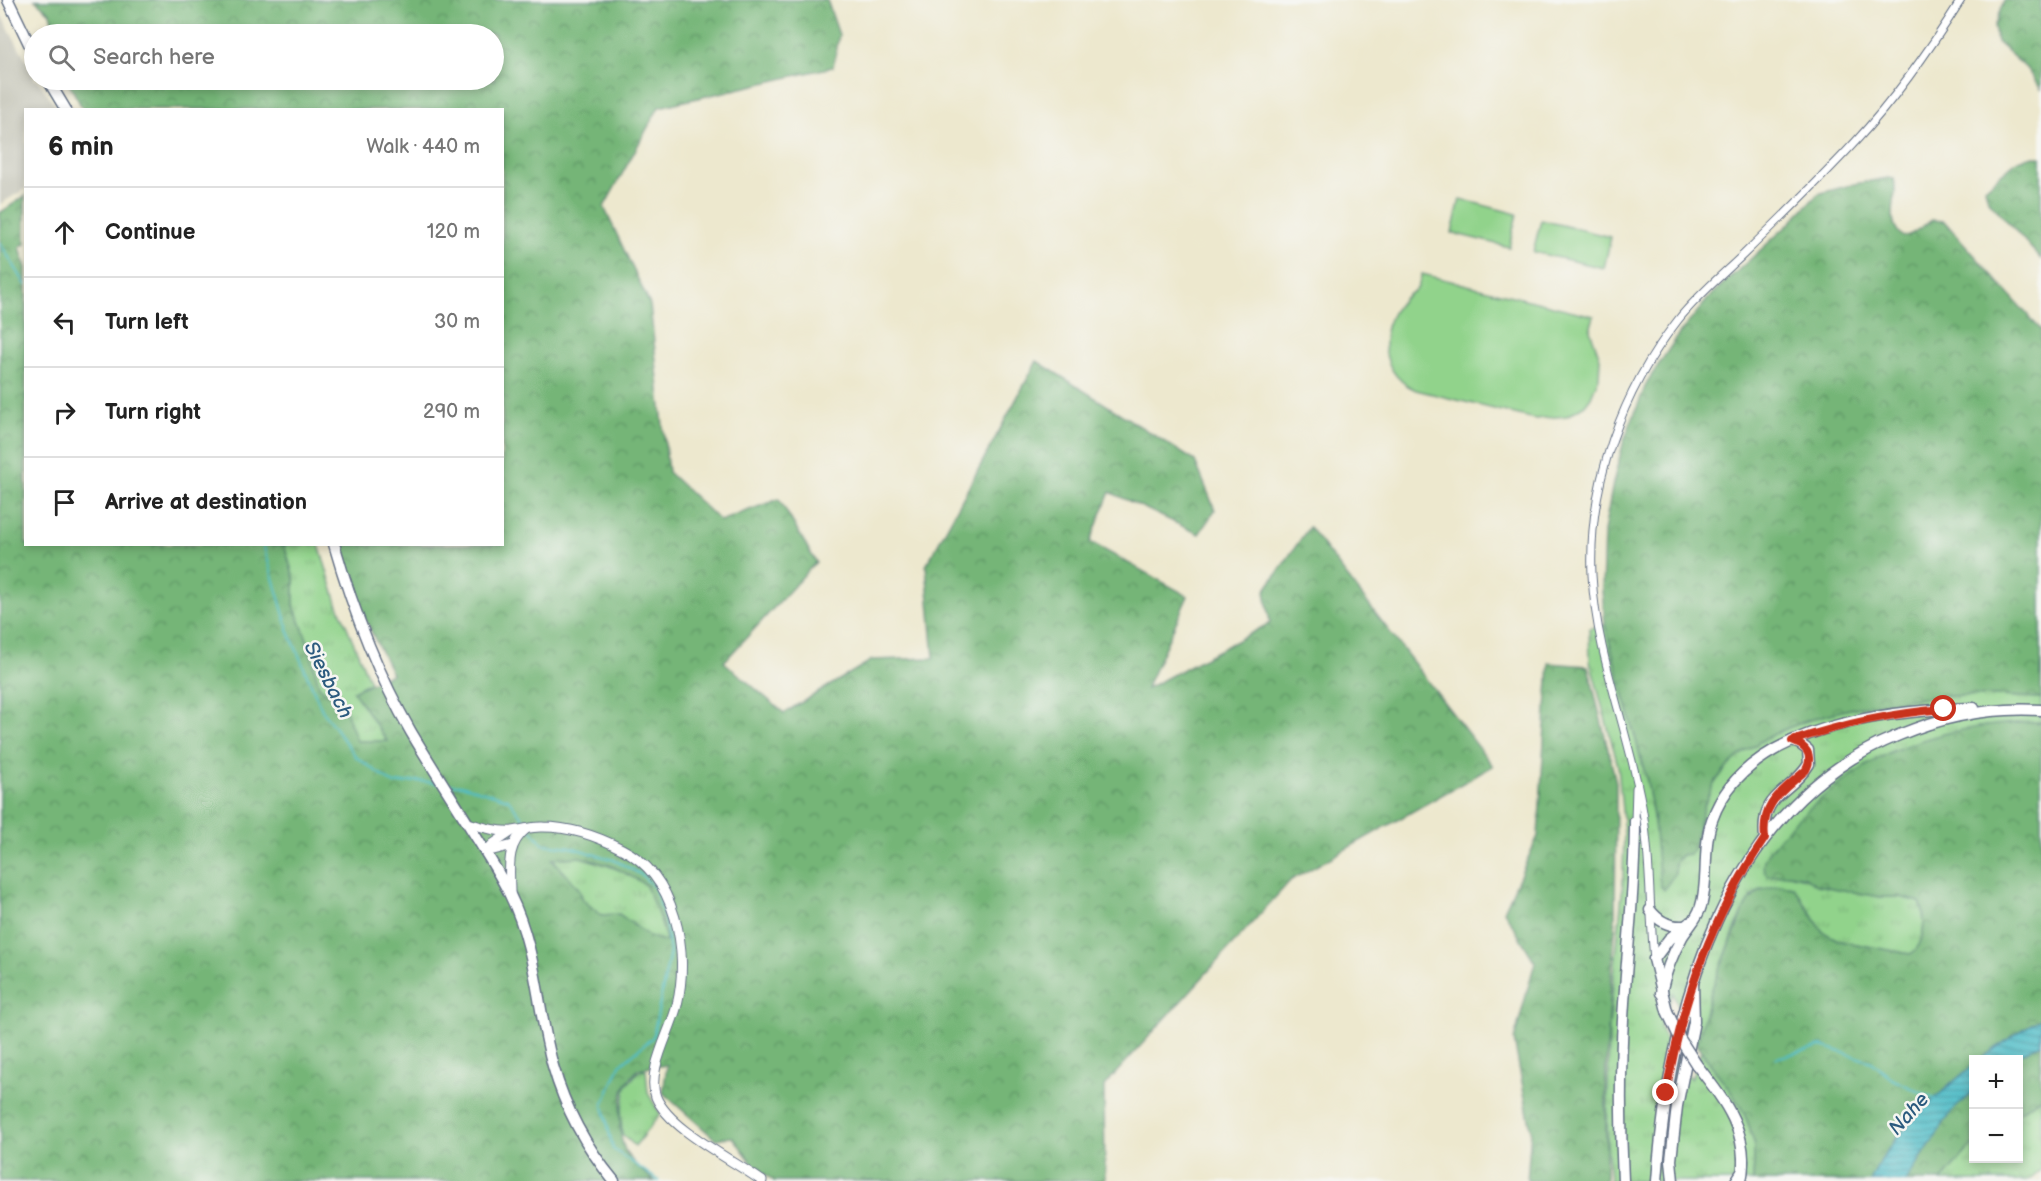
<!DOCTYPE html>
<html lang="en">
<head>
<meta charset="utf-8">
<style>
	body { margin:0; font-family:"Balsamiq Sans",sans-serif; background:#f6f6f6; color:#222 }
	.controls { position:absolute; right:18px; bottom:18px; display:grid; overflow:hidden; border-radius:0px; box-shadow:0 3px 9px #0003 }
	.controls button { width:54px; height:54px; display:grid; place-items:center; padding:0; border:0; border-bottom:2px solid #e0e0e0; background:#fff; color:#222; font:30px sans-serif }
	.stop { position:absolute; width:18px; height:18px; margin:-14px; border:4px solid #c8321e; border-radius:50%; background:#fff }
	.stop.end { background:#c8321e; border-color:#fff; box-shadow:0 2px 6px #0008 }
	.list { margin:0; padding:0; list-style:none }
	h2 { display:flex; justify-content:space-between; align-items:center; height:78px; margin:0; padding:0 24px; font-size:26px }
	h2 small { font-size:20px; font-weight:400; color:#767676 }
	.list li { display:grid; grid-template-columns:39px 1fr auto; gap:18px; align-items:center; box-sizing:border-box; height:90px; padding:0 24px; border-top:2px solid #e0e0e0 }
	.list b { display:block; font-size:22px; white-space:nowrap }
	.list em { font-size:20px; font-style:normal; color:#767676 }
	.icon { flex:none; width:33px; height:33px; fill:none; stroke:currentColor; stroke-width:2; stroke-linecap:round; stroke-linejoin:round }
	.map { position:relative; flex:none; width:2041px; height:1181px; overflow:hidden }
	.search { position:absolute; background:#fff; box-shadow:0 3px 9px #0003; left:24px; top:24px; width:480px; height:66px; display:flex; align-items:center; gap:15px; box-sizing:border-box; padding:0 21px; border-radius:33px; color:#767676; font-size:22px }
	.panel { position:absolute; background:#fff; box-shadow:0 3px 9px #0003; left:24px; top:108px; width:480px; height:438px; border-radius:0px }
	.map>svg:first-child { display:block }
	.industrial { fill:#c5c5b8 }
	.grass { fill:url(#grass-tufts); stroke:#568174; stroke-width:1.5 }
	.forest { fill:url(#forest-crowns); stroke:#48726a; stroke-width:1.5; fill-rule:evenodd }
	.pitch { fill:#91d38b; stroke:#568174; stroke-width:1.5 }
	.water { fill:url(#water-rules); stroke:#357692; stroke-width:1.5 }
	.lines { fill:none; stroke-linecap:round; stroke-linejoin:round }
	.stream { stroke:#4fbdc7; stroke-width:2 }
	.minor-casing { stroke:#647085; stroke-width:9 }
	.tertiary-casing { stroke:#647085; stroke-width:11 }
	.secondary-casing { stroke:#647085; stroke-width:13 }
	.primary-casing { stroke:#647085; stroke-width:13 }
	.minor { stroke:#fff; stroke-width:7 }
	.tertiary { stroke:#fff; stroke-width:9 }
	.secondary { stroke:#fff; stroke-width:10 }
	.primary { stroke:#fff; stroke-width:10 }
	.secondary-bridge-casing { stroke:#647085; stroke-width:13; stroke-linecap:butt }
	.secondary-bridge { stroke:#fff; stroke-width:10 }
	.route { stroke:#c8321e; stroke-width:8 }
	.labels { text-anchor:middle; dominant-baseline:central; stroke-width:5; stroke-linejoin:round; paint-order:stroke }
	.water-label { font-size:20px; font-style:italic; fill:#2b5a7e; stroke:#f6f6f2 }
</style>
</head>
<body>
<div class="map">
<svg width="2041" height="1181" viewBox="0 0 2041 1181">
	<defs>
		<pattern id="grass-tufts" width="24" height="20" patternUnits="userSpaceOnUse" patternTransform="scale(1.5)"><rect width="24" height="20" fill="#91d38b"/><path d="M3 7l-1-3M5 7V3M7 7l1-3M15 17l-1-3M17 17v-4M19 17l1-3" fill="none" stroke="#7cb57a"/></pattern>
		<pattern id="forest-crowns" width="20" height="18" patternUnits="userSpaceOnUse" patternTransform="scale(1.5)"><rect width="20" height="18" fill="#74b577"/><path d="M2 6a3 3 0 1 1 6 0M12 15a3 3 0 1 1 6 0" fill="none" stroke="#5e9465"/></pattern>
		<pattern id="water-rules" width="6" height="5" patternUnits="userSpaceOnUse" patternTransform="scale(1.5)"><rect width="6" height="5" fill="#4fbdc7"/><path d="M0 2.5h6" fill="none" stroke="#419aa5"/></pattern>
	</defs>
	<rect width="100%" height="100%" fill="#f6f6f2"/>
	<filter id="ink" filterUnits="userSpaceOnUse"><feTurbulence type="fractalNoise" baseFrequency=".0167" numOctaves="2"/><feDisplacementMap in="SourceGraphic" scale="12" xChannelSelector="R" yChannelSelector="G"/><feConvolveMatrix kernelMatrix="1 2 1 2 8 2 1 2 1" color-interpolation-filters="sRGB"/></filter>
	<filter id="wash" filterUnits="userSpaceOnUse"><feTurbulence type="fractalNoise" baseFrequency=".008" numOctaves="4" result="noise"/><feDisplacementMap in="SourceGraphic" scale="24" xChannelSelector="R" yChannelSelector="G"/><feGaussianBlur stdDeviation="1.35" result="paint"/><feColorMatrix in="noise" values="0 0 0 0 0 0 0 0 0 0 0 0 0 0 0 0 0 1.4 0 .05"/><feComposite in="paint" operator="in"/></filter>
	<g filter="url(#wash)">
		<rect width="100%" height="100%" fill="#ede8ce"/>
		<!-- industrial -->
		<path class="industrial" d="M0 13 34 74V80H37L58 109 26 110 25 189 0 204Z"/>
		<!-- grass -->
		<g class="grass">
			<path d="M284 545H319L337 603 370 682 353 691 388 741H356L345 708 319 686 308 642 294 606V578Z"/>
			<path d="M1605 625 1647 781 1654 822 1675 873V862L1682 855 1693 850C1699 826 1702 802 1716 781 1760 717 1877 700 1950 696 1980 694 2011 697 2041 698V722L1979 727 1922 741 1892 751 1850 776 1768 876 1789 874 1880 897H1900L1920 902C1926 916 1926 946 1910 954L1840 941 1823 932 1798 893 1762 889 1752 896 1737 924 1706 1008 1701 1033 1697 1044 1685 1022 1673 993 1660 1027 1669 1047 1691 1079 1701 1050C1722 1079 1751 1110 1754 1148 1755 1159 1753 1170 1753 1181H1610L1607 1142 1609 1028 1623 882 1624 832 1618 766 1590 661 1589 628Z"/>
			<path d="M580 857C595 861 635 873 645 885 653 894 663 930 667 942L650 937 619 914 601 915 583 900 579 889 552 858Z"/>
			<path d="M646 1070 648 1093 660 1114 635 1146 622 1134 621 1115 626 1086 639 1071Z"/>
			<path d="M2041 1098V1170L2027 1181H1941L1973 1144 1974 1158H2018L2019 1112Z"/>
		</g>
		<!-- forest -->
		<g class="forest">
			<path d="M35 0H827L839 35 833 67 659 107 604 207 650 305 668 472 720 521 779 499 816 562 724 662 784 713 872 660 934 658 926 566 1037 361 1195 461 1215 510 1199 534 1110 492 1090 542 1188 596 1146 689 1270 623 1265 591 1309 527 1493 766 1291 880 1104 1086 1105 1181H774L755 1167 733 1137 715 1139 663 1093 667 1065 638 1069C635 1074 629 1079 626 1084 619 1098 618 1136 625 1150 631 1162 644 1173 655 1181H0V213L25 196V244L20 247 26 268V544L284 545 294 578V606L308 642 319 686 345 708 357 741H387L353 691 392 674 363 615 340 545 502 544V110L83 109 67 80H494V34H55L50 13ZM580 857 612 866 645 884 660 919 667 942 650 937 619 914 601 915 583 900 579 889 552 859Z"/>
			<path d="M2004 0H2041V89L2026 68 1997 42 1994 27Z"/>
			<path d="M2030 157H2041V259L1988 200 1985 188 2018 160Z"/>
			<path d="M1888 178 1894 179C1899 199 1884 221 1903 237L1911 234 1932 220 1944 221 2041 330V698C2011 697 1980 694 1950 696 1877 700 1760 717 1716 781 1702 802 1699 826 1693 850L1689 854 1682 855 1675 862V873L1664 890 1660 885 1654 822 1647 781 1605 625 1602 591 1604 531 1613 483 1624 440 1647 382 1679 334 1712 294 1789 224 1818 194 1854 184Z"/>
			<path d="M1549 663 1588 666 1616 782 1615 928 1606 1064V1181H1527L1531 1130 1514 1040 1535 962 1504 911 1538 836Z"/>
			<path d="M2041 722V1018L2014 1035 1981 1059 1974 1060 1973 1065C1934 1099 1892 1132 1870 1181H1753C1753 1170 1755 1159 1754 1149 1751 1106 1717 1078 1697 1044L1711 991 1746 905C1757 889 1775 882 1794 887L1823 932 1840 941 1910 954C1926 946 1926 916 1920 902L1900 897H1880L1817 885 1805 877 1789 874 1768 876C1756 864 1769 850 1777 841 1791 823 1809 808 1827 794 1848 778 1869 762 1893 751 1938 731 1992 723 2041 722Z"/>
			<path d="M2041 1043V1098L2019 1112 2018 1060 2011 1059Z"/>
			<path d="M1973 1092V1144L1941 1181H1906L1951 1112Z"/>
		</g>
		<!-- pitch -->
		<g class="pitch">
			<path d="M1460 199 1517 214 1509 247 1452 233Z"/>
			<path d="M1541 220 1611 237 1604 268 1533 252Z"/>
			<path d="M1422 274 1594 316 1590 330 1600 358 1599 377 1591 397 1585 405 1567 416 1535 419 1416 390C1371 371 1378 310 1417 289Z"/>
		</g>
		<!-- water -->
		<g class="water">
			<path d="M2041 1018V1043L2011 1059H1981L2014 1035Z"/>
			<path d="M1973 1065V1092L1951 1112 1906 1181H1870C1892 1132 1934 1099 1973 1065Z"/>
		</g>
		<g class="lines">
			<!-- stream -->
			<g class="stream">
				<path d="M0 243 26 285"/>
				<path d="M263 544 289 632 322 710 356 757 394 784 418 781 438 783"/>
				<path d="M446 784 461 785 508 799 528 825"/>
				<path d="M531 829 543 844 570 847 614 860 642 875 655 888 665 920 670 952 653 1037 620 1065 603 1105 613 1149 659 1181"/>
				<path d="M1776 1058 1822 1046 1872 1062 1892 1079 1935 1099"/>
			</g>
		</g>
	</g>
	<g filter="url(#ink)">
		<g class="lines">
			<defs>
				<g id="minor">
					<path d="M1635 821 1636 788"/>
					<path d="M1654 959C1649 908 1651 856 1642 806 1628 728 1596 655 1592 575 1588 484 1622 391 1678 320 1697 296 1721 276 1744 254 1782 217 1820 180 1856 141 1893 101 1932 46 1961 0"/>
				</g>
				<g id="tertiary">
					<path d="M468 823C482 827 497 832 512 831 523 830 533 826 543 827 570 827 599 837 622 849 676 876 690 951 677 1005 671 1031 646 1071 656 1097 670 1130 732 1159 762 1181"/>
					<path d="M486 852 493 844 511 832"/>
					<path d="M486 852 513 845"/>
					<path d="M510 893C510 869 505 846 526 829"/>
				</g>
				<g id="secondary">
					<path d="M1654 959 1667 1011"/>
					<path d="M1696 1064C1724 1100 1751 1133 1741 1181"/>
				</g>
				<g id="primary">
					<path d="M8 0 34 54"/>
					<path d="M48 80 66 110"/>
					<path d="M334 544C353 610 377 673 411 732 433 769 456 804 478 840 489 858 501 876 510 895 537 949 537 1009 553 1066 565 1108 586 1147 614 1181"/>
					<path d="M1765 838C1760 792 1790 795 1809 764L1808 750 1800 744 1792 741"/>
					<path d="M1650 910C1659 922 1670 927 1684 926"/>
					<path d="M1654 959 1669 939 1689 923"/>
					<path d="M1661 993C1665 973 1672 955 1682 937 1688 927 1698 918 1701 906 1709 880 1702 849 1712 820 1745 725 1889 710 1974 708"/>
					<path d="M1623 1181C1620 1122 1620 1062 1624 1003 1628 942 1635 882 1635 821"/>
					<path d="M1657 1181C1669 1011 1724 805 1899 735 1944 716 1992 707 2041 710"/>
					<path d="M1673 1181 1671 1160 1677 1106 1694 1022 1693 983"/>
					<path d="M1736 1181 1742 1172"/>
				</g>
			</defs>
			<!-- minor casing -->
			<use href="#minor" class="minor-casing"/>
			<!-- tertiary casing -->
			<use href="#tertiary" class="tertiary-casing"/>
			<!-- secondary casing -->
			<use href="#secondary" class="secondary-casing"/>
			<!-- primary casing -->
			<use href="#primary" class="primary-casing"/>
			<!-- minor -->
			<use href="#minor" class="minor"/>
			<!-- tertiary -->
			<use href="#tertiary" class="tertiary"/>
			<!-- secondary -->
			<use href="#secondary" class="secondary"/>
			<!-- primary -->
			<use href="#primary" class="primary"/>
			<defs>
				<path id="secondary-bridge" d="M1667 1011 1680 1039 1696 1064"/>
			</defs>
			<!-- secondary-bridge casing -->
			<use href="#secondary-bridge" class="secondary-bridge-casing"/>
			<!-- secondary-bridge -->
			<use href="#secondary-bridge" class="secondary-bridge"/>
		</g>
	</g>
	<g class="lines" filter="url(#ink)">
		<!-- route -->
		<path class="route" d="M1666 1093C1683 998 1711 918 1765 838 1761 802 1782 792 1806 770 1814 755 1806 746 1792 741 1842 724 1892 713 1944 709"/>
	</g>
	<g class="labels">
		<!-- water labels -->
		<g class="water-label">
			<text transform="translate(328 680) rotate(63)">Siesbach</text>
			<text transform="translate(1909 1114) rotate(-48)">Nahe</text>
		</g>
	</g>
</svg>
<div class="controls">
<button>+</button>
<button>−</button>
</div>
<div class="stop" style="left:1944px;top:709px"></div>
<div class="stop end" style="left:1666px;top:1093px"></div>
<div class="search"><svg class="icon" aria-label="search" viewBox="0 0 24 24"><circle cx="10" cy="10" r="6"/><path d="M15 15l6 6"/></svg>Search here</div>
<section class="panel">
<h2>6 min<small>Walk · 440 m</small></h2>
<ul class="list">
<li><svg class="icon" aria-label="ahead" viewBox="0 0 24 24"><path d="M12 20V5M6 11l6-6 6 6"/></svg><div><b>Continue</b></div><em>120 m</em></li>
<li><svg class="icon" aria-label="left" viewBox="0 0 24 24"><path d="M17 20v-9H6M10 6l-5 5 5 5"/></svg><div><b>Turn left</b></div><em>30 m</em></li>
<li><svg class="icon" aria-label="right" viewBox="0 0 24 24"><path d="M7 20v-9h11M14 6l5 5-5 5"/></svg><div><b>Turn right</b></div><em>290 m</em></li>
<li><svg class="icon" aria-label="arrive" viewBox="0 0 24 24"><path d="M6 21V4h12l-3 4 3 4H6"/></svg><div><b>Arrive at destination</b></div></li>
</ul>
</section>
</div>
</body>
</html>
